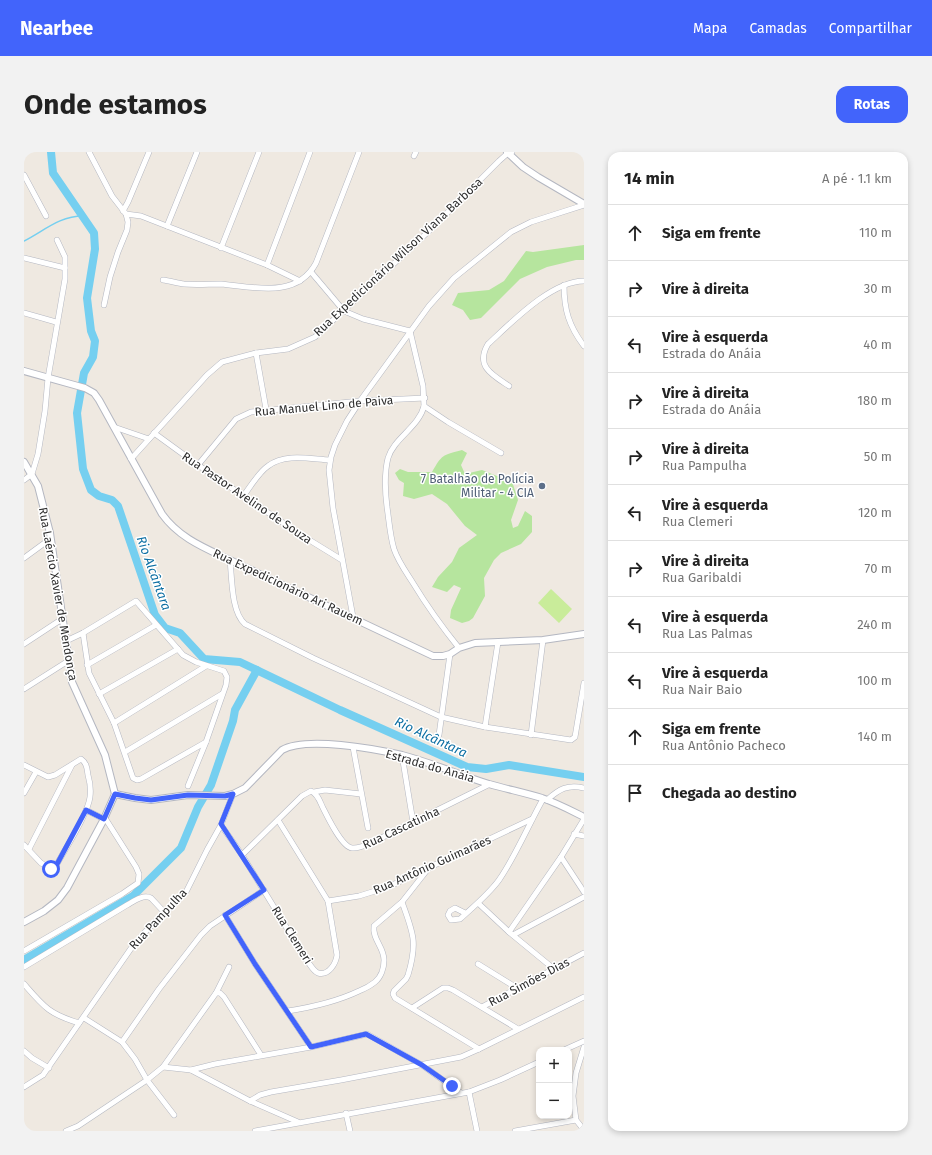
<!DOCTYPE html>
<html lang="pt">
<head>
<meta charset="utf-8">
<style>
	body { margin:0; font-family:"Fira Sans",sans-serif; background:#f2f2f2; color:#222 }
	.controls { position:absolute; right:12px; bottom:12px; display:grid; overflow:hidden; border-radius:8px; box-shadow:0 2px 6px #0003 }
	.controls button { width:36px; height:36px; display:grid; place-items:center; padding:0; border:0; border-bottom:1px solid #e0e0e0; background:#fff; color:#222; font:20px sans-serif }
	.stop { position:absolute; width:12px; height:12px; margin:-9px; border:3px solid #4264fb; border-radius:50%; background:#fff }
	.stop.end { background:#4264fb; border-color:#fff; box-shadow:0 1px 4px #0008 }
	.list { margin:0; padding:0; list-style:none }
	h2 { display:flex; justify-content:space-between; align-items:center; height:52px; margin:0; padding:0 16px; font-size:17px }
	h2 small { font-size:13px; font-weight:400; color:#767676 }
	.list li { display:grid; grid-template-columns:26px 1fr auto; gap:12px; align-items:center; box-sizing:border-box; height:56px; padding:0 16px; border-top:1px solid #e0e0e0 }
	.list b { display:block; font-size:15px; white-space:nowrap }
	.list p { margin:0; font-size:13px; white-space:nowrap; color:#767676 }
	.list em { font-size:13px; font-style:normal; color:#767676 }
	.icon { flex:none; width:22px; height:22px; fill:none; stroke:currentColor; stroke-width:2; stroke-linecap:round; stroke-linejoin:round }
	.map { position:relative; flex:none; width:560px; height:979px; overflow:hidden; border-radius:12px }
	header { display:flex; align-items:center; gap:24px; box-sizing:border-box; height:56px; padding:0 20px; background:#4264fb; color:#fff }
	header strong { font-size:19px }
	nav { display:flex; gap:22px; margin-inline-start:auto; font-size:14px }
	.intro { display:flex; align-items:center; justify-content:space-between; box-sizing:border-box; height:96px; padding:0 24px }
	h1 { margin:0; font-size:28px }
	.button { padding:10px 18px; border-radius:12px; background:#4264fb; color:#fff; font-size:14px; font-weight:700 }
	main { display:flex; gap:24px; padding:0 24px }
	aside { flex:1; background:#fff; border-radius:12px; box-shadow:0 2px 6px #0003 }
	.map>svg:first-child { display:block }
	.green { fill:#b6e59e }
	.pitch { fill:#c9ec9a }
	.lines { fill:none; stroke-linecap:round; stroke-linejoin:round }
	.stream { stroke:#75cff0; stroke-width:1.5 }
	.river { stroke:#75cff0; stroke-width:8 }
	.minor-casing { stroke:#b4b7c1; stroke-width:6 }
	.tertiary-casing { stroke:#b4b7c1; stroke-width:8 }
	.minor { stroke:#fff; stroke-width:5 }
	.tertiary { stroke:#fff; stroke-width:6 }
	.route { stroke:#4264fb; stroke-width:5 }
	.service-dot { fill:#5c6f8a; stroke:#fff; stroke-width:1.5 }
	.labels { text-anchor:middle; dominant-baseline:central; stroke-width:3; stroke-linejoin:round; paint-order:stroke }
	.street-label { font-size:12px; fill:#2e2e2e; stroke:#fff }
	.service-label { font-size:12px; fill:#4e5e75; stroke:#fff; text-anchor:end }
	.water-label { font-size:13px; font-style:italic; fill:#0d6fa3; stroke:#fff }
</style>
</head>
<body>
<header>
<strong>Nearbee</strong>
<nav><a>Mapa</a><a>Camadas</a><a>Compartilhar</a></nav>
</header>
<div class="intro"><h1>Onde estamos</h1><a class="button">Rotas</a></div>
<main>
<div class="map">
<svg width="560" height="979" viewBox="0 0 560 979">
	<rect width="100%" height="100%" fill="#efe9e1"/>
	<!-- green -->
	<g class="green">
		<path d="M560 93V108H552L523 115 496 127 457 166 446 168 439 158 428 153 434 141 465 138 480 129 502 99 509 100Z"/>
		<path d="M438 298 443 301 437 313 441 322 458 318 473 324 486 323 494 348 487 368 489 376 494 374 501 359 508 364V380L497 392 477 401 470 408 460 426 461 444 449 466 445 469 438 471 426 466 427 458 437 436 430 433 423 440 408 435 414 425 428 410 435 396 453 383 441 374 423 352 408 342 390 347 379 344 380 331 375 328 371 321 376 317 384 320H408C418 303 418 303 438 298Z"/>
	</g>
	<!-- pitch -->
	<path class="pitch" d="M527 437 548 457 535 471 514 451Z"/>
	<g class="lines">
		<!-- stream -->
		<path class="stream" d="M0 89C20 79 35 64 59 64"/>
		<!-- river -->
		<g class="river">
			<path d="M27 0 29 21 70 81 71 97 63 146 67 179 71 189 69 205 60 221 53 261 59 317 67 338 75 344 88 348 94 354 131 463 141 476 156 481 180 507 216 510 316 558 443 615 462 617 485 613 560 625"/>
			<path d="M0 808 109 744 157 696 174 655 187 633 209 569 211 558 233 518"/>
		</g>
		<defs>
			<g id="minor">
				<path d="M65 0 88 44 102 62 104 70 103 78 94 100 86 125 80 153"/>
				<path d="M390 4 392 0"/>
				<path d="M0 23 22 64"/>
				<path d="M99 59 104 50 125 0"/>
				<path d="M102 62 117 64 243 113 276 129"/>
				<path d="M143 74 173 0"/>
				<path d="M197 96 235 0"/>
				<path d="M0 106 41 116"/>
				<path d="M243 113 286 0"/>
				<path d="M287 120 320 159 339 167 386 179"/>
				<path d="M139 128C146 129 153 131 160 132 172 133 185 132 197 132 230 135 273 147 292 111L335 0"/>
				<path d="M540 133C540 158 545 174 560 194"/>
				<path d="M0 161 32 170"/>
				<path d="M386 179 399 234 400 254 424 270 477 301"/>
				<path d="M232 201 242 257"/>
				<path d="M485 234C468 223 451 214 464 192 487 171 527 129 560 129"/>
				<path d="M400 254C395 275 370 286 364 306 360 322 361 339 363 355 365 368 366 384 370 397 374 409 382 420 389 431 403 454 418 475 435 496"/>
				<path d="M90 275 125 287"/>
				<path d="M130 281 174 313 274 381 318 408"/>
				<path d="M107 307 183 223 198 210 232 201 264 197 291 185 406 78 475 9 484 1 488 0"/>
				<path d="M174 313 212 267 227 260 336 249 401 246"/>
				<path d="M0 328 8 322 14 302 21 259 24 226 41 127V105L33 88"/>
				<path d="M220 343C227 334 234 321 244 314 261 301 286 307 306 308"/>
				<path d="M0 406 26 387"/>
				<path d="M206 408C208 425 207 460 221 472L289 506 417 565 461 575 547 588 551 585 560 531"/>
				<path d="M329 465 309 356 305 318 307 305 311 293 323 269 336 249 405 154 430 126 487 80 507 70 560 53"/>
				<path d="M59 481 65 521 90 571 109 626 113 628 117 627 182 590"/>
				<path d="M42 489 59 481 112 449 159 503 172 510 200 519 203 525 202 533 182 590 164 634"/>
				<path d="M0 492 38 467"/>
				<path d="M63 513 132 473"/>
				<path d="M0 537 44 509"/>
				<path d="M75 542 154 497"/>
				<path d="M90 571 182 514"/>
				<path d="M461 575 474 490"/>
				<path d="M415 583 426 502"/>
				<path d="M507 583 519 488"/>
				<path d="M329 595 344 676"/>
				<path d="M101 600 198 542"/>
				<path d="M378 603 389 670"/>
				<path d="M0 613 24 625 31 623 57 607C63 611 63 617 64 623 66 630 67 637 66 645 64 662 41 697 32 714L27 717 17 711 0 693"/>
				<path d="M290 640 301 638 337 642"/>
				<path d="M0 641 12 620"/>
				<path d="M523 648C535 637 544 632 560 636"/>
				<path d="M62 658 80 667"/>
				<path d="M254 668 304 749 335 744 364 735 508 667"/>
				<path d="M197 673 218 703 283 809C286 812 289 819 294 821 305 824 312 811 313 803L304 749"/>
				<path d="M550 682 560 684"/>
				<path d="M5 697 48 613"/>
				<path d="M218 703 278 644 287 639C294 642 296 650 299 656 304 666 318 695 328 696 335 697 342 693 349 690L466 632"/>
				<path d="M537 705 560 740"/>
				<path d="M378 750C389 781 394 790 384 823L382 827 370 839 369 842 371 846 455 897"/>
				<path d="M454 751 485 780 530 817"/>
				<path d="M441 761 431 756 426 759 424 763 427 768 436 767C449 755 464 743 475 728 491 705 505 672 519 647"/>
				<path d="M201 763 231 812 287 895"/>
				<path d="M485 780 537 705 560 667"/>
				<path d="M489 783 560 745"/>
				<path d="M0 799 98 742 114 731 115 722 112 715 81 666"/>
				<path d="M454 812 493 836"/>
				<path d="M0 815 103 753C110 749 119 742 127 746L141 761"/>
				<path d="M0 832C20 855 25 862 55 871"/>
				<path d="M192 841 205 815"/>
				<path d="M458 855 560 801"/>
				<path d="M388 856 419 836H424L429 838 494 877"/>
				<path d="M264 859C289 855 312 850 335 839 340 837 346 834 351 830 357 825 360 816 360 808 360 795 348 787 350 774L378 750 404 717"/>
				<path d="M60 866 98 890 111 907 123 928 150 963"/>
				<path d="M98 890 135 837 177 783 186 774 240 738"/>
				<path d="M560 895 552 921 549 944 552 968 560 978"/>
				<path d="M540 898 560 889"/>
				<path d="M0 899 8 906 25 916"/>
				<path d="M139 915 167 918 226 949 274 970"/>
				<path d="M167 918 191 912 287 895 343 882 398 913 437 941"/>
				<path d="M0 935 19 923 108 795 122 779 162 740 183 698 197 673 209 642"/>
				<path d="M445 940 453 979"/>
				<path d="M226 949 236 943 247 940 317 928 437 905 455 897 560 845"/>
				<path d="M322 961 326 979"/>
				<path d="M42 979 54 974 123 928 139 915 192 841H196L200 845 237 903"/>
				<path d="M231 979 445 940 476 928 515 910"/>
				<path d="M491 979 552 968"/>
			</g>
			<g id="tertiary">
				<path d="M483 0 499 15 514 25 560 52"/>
				<path d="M0 219 61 236 70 241 75 248 138 362C155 386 181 396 206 408L409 504H419L426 502 435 496 451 491 519 488 560 482"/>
				<path d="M0 310 14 334 26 381 48 530 81 603 91 642"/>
				<path d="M91 642 111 646 127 648 164 643 201 644 209 642 221 636 258 598C282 584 351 597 378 603 408 611 436 623 465 632 483 637 501 641 518 646 533 651 546 658 560 665"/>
				<path d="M0 770 20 759 34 748 43 736 80 667 91 642"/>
			</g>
		</defs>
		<!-- minor casing -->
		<use href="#minor" class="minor-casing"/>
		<!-- tertiary casing -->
		<use href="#tertiary" class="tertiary-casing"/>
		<!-- minor -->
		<use href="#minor" class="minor"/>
		<!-- tertiary -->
		<use href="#tertiary" class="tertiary"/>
	</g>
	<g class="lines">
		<!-- route -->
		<path class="route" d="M27 717 32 714 62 658 80 667 91 642 111 646 127 648 164 643 201 644 209 642 197 672 240 738 201 763 231 812 287 895 342 882 398 913 428 934"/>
	</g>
	<!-- markers -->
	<circle class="service-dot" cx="518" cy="334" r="4"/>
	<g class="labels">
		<!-- street labels -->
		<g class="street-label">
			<text transform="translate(374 105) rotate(-43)">Rua Expedicionário Wilson Viana Barbosa</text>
			<text transform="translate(300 254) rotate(-5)">Rua Manuel Lino de Paiva</text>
			<text transform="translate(223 346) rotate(34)">Rua Pastor Avelino de Souza</text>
			<text transform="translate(264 435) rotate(25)">Rua Expedicionário Ari Rauem</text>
			<text transform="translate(34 442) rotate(80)">Rua Laércio Xavier de Mendonça</text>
			<text transform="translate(406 614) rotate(16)">Estrada do Anáia</text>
			<text transform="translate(377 676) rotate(-25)">Rua Cascatinha</text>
			<text transform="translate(408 713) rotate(-24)">Rua Antônio Guimarães</text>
			<text transform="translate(134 767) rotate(-47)">Rua Pampulha</text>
			<text transform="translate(268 783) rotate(58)">Rua Clemeri</text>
			<text transform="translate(505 830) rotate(-28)">Rua Simões Dias</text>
		</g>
		<!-- service labels -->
		<g class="service-label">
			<text x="510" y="327">7 Batalhão de Polícia<tspan x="510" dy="14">Militar - 4 CIA</tspan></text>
		</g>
		<!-- water labels -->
		<g class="water-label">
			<text transform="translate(130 421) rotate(70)">Rio Alcântara</text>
			<text transform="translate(407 585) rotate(25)">Rio Alcântara</text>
		</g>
	</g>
</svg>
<div class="controls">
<button>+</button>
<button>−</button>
</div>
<div class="stop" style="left:27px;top:717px"></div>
<div class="stop end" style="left:428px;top:934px"></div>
</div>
<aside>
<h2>14 min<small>A pé · 1.1 km</small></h2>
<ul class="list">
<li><svg class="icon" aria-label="ahead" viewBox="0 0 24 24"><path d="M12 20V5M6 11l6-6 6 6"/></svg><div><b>Siga em frente</b></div><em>110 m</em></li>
<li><svg class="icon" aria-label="right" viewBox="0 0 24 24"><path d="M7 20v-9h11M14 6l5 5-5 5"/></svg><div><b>Vire à direita</b></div><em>30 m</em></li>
<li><svg class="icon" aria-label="left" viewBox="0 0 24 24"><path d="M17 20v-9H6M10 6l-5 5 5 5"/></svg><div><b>Vire à esquerda</b><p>Estrada do Anáia</p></div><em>40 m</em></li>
<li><svg class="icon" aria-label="right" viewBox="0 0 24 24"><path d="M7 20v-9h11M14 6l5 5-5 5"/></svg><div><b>Vire à direita</b><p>Estrada do Anáia</p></div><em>180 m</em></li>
<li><svg class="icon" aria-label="right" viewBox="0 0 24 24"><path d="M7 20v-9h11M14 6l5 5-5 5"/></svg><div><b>Vire à direita</b><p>Rua Pampulha</p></div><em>50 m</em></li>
<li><svg class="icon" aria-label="left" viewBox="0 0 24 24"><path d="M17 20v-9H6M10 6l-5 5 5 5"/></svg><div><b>Vire à esquerda</b><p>Rua Clemeri</p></div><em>120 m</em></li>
<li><svg class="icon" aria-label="right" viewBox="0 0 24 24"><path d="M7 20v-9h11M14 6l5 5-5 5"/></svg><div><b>Vire à direita</b><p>Rua Garibaldi</p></div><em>70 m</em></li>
<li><svg class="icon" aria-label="left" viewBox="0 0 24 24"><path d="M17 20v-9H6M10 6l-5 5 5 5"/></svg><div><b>Vire à esquerda</b><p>Rua Las Palmas</p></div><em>240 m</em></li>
<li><svg class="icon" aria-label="left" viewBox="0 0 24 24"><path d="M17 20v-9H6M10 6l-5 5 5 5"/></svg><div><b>Vire à esquerda</b><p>Rua Nair Baio</p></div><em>100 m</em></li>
<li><svg class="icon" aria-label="ahead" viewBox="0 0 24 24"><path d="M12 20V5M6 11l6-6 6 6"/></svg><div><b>Siga em frente</b><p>Rua Antônio Pacheco</p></div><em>140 m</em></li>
<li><svg class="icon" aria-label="arrive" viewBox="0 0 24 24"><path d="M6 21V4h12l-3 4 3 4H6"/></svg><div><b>Chegada ao destino</b></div></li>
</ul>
</aside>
</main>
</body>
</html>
